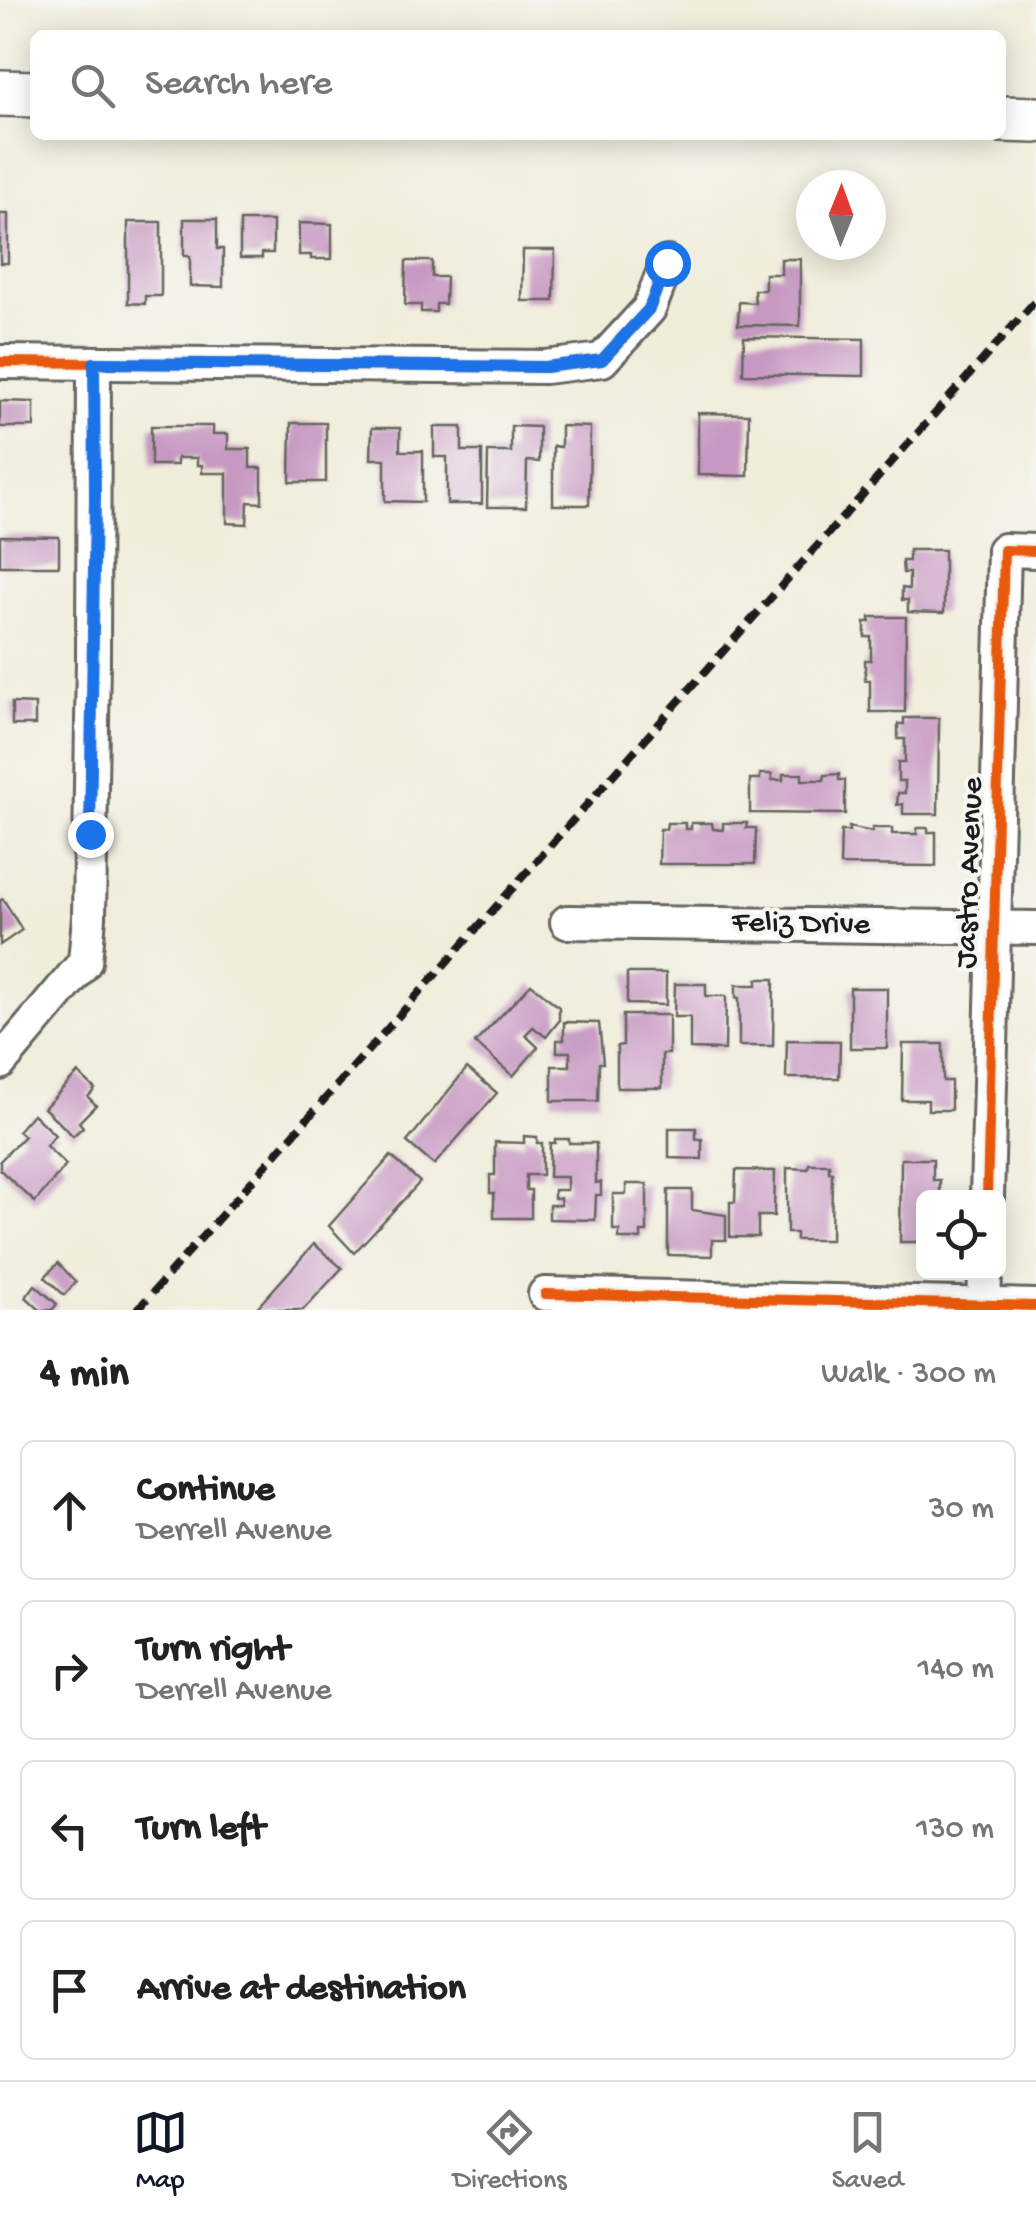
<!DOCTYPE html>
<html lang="en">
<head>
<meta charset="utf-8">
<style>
	body { margin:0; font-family:"Gochi Hand",sans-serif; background:#f6f6f6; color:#222 }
	.controls { position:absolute; right:30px; bottom:30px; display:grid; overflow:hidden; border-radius:15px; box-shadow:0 5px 25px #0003 }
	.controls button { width:90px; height:90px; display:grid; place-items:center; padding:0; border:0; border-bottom:2px solid #e0e0e0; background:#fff; color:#222; font:50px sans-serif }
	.compass { position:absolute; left:796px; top:170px; width:90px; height:90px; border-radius:50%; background:#fff; box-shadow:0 5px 25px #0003; rotate:1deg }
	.stop { position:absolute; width:30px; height:30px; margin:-22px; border:8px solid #1a73e8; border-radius:50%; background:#fff }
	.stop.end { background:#1a73e8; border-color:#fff; box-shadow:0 2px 10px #0008 }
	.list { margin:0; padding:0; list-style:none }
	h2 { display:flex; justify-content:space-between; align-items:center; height:130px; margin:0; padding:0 40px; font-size:42px }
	h2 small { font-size:32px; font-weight:400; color:#767676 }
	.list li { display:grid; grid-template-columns:65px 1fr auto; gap:30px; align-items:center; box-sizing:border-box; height:140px; margin:0 20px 20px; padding:0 20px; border:2px solid #e0e0e0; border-radius:15px }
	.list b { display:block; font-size:38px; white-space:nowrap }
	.list p { margin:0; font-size:32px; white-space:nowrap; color:#767676 }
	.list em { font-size:32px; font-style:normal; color:#767676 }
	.icon { flex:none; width:55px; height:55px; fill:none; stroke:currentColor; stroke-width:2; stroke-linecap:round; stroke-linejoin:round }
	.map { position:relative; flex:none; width:1036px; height:1310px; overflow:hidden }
	.search { position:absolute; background:#fff; box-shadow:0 5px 25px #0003; left:30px; right:30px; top:30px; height:110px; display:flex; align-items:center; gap:25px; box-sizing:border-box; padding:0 35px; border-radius:15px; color:#767676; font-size:38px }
	.sheet { height:770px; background:#fff }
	nav { display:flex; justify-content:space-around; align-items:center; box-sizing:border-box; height:140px; border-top:2px solid #e0e0e0; background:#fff; font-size:28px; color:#767676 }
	nav a { display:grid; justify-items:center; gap:5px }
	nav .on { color:#111827 }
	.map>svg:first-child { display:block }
	.building { fill:#c798c2 }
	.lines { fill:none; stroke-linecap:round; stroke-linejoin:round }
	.minor-casing { stroke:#66655f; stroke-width:38 }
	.highway-casing { stroke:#66655f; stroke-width:50 }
	.minor { stroke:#fff; stroke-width:32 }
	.highway { stroke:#fff; stroke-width:45 }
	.rail { stroke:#1c1c1c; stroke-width:8; stroke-dasharray:15 8; stroke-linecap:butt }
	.cycleway-casing { stroke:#f6f6f2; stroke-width:16 }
	.cycleway { stroke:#e8590c; stroke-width:10 }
	.route { stroke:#1a73e8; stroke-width:12 }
	.labels { text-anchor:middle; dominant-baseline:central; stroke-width:8; stroke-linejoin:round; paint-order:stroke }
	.street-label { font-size:32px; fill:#1c1c1c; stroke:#f6f6f2 }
</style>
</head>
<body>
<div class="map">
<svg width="1036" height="1310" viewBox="0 0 1036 1310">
	<rect width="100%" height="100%" fill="#f6f6f2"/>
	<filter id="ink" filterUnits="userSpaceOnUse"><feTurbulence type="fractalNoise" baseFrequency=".01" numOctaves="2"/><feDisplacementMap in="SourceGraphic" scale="20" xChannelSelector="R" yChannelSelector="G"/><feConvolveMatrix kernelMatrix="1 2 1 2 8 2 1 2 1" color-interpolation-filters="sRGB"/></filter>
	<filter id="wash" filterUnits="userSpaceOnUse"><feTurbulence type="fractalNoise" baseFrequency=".0048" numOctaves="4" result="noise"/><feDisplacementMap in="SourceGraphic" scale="40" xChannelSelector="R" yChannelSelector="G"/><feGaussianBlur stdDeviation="2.25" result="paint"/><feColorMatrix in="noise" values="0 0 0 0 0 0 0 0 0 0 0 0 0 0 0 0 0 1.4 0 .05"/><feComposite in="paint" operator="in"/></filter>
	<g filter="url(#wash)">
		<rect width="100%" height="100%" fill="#f0eddb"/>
		<g id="blocks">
			<!-- building -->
			<g class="building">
				<rect x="0" y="214" width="8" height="49"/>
				<path d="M184 219H217V249H223V287L190 286V256H184Z"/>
				<path d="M240 221H273V253H262V258H240Z"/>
				<path d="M128 222H161V296H145V304L128 303Z"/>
				<path d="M299 223 332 224V259H311V255H299Z"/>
				<path d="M523 250H555L554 301H522Z"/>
				<path d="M781 259H800V326L738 325 739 302 755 303 754 290H765V274H781Z"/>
				<path d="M406 261H432V277H446L445 304H436V312H421V305H405Z"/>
				<path d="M744 337 864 339V376L743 374Z"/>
				<path d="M0 401 34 402V427H0Z"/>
				<path d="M698 413 749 414 748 476 698 475Z"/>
				<path d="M291 423H326V482H290Z"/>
				<path d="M151 426H213V434H228V449H250V468H262V503L248 502 247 524 227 523V473H202V465H197V458H177V465H151Z"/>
				<path d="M511 426 539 427V462L527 461 526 507H487L488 452H511Z"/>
				<path d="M561 426 590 427 589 505H553V446L561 447Z"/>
				<path d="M434 427H462V451H482V504H447V457H434Z"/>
				<path d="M372 428H400V451H423V502L385 501V459H371Z"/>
				<path d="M0 536 59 537V566H0Z"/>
				<path d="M909 550H944V613L908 612V600H902V588L909 589V573H903L902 561H909Z"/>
				<path d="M870 617H906L905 712H870V680H865V660H871V637H865V622H870Z"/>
				<path d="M12 703 35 704V725H12Z"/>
				<path d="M904 718H939L938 814H903V804L897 805 898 793H905V781H898V762H905V739H898V724H904Z"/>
				<path d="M760 774H772V780H783V774H802V780H824L825 775 839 774V780H845V814L750 813V779H760Z"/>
				<path d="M667 823H685V829H691V823H712L713 829 723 830V823H747L746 828H756L755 864H659L660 829H666Z"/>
				<path d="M849 827 872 832V828H892V834H917V828H928V832H936V866L840 865 841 831H849Z"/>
				<path d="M3 899 22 930 0 945V901Z"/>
				<path d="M627 973H666V1005L627 1004Z"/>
				<path d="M757 979H774L773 1046H739V998H736V985H757Z"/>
				<path d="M531 984 559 1007V1021L546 1037 533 1027 525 1035 538 1047 513 1076 475 1043Z"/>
				<path d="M675 984H706V996H726L725 1050 690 1049V1017H674Z"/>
				<rect x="850" y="988" width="37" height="60"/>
				<path d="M623 1015H669V1054H662V1088H617V1046L623 1045Z"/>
				<path d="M564 1022 599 1023 603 1063H599L598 1101H552V1066H570V1052H557V1040H564Z"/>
				<path d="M787 1040 840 1041 839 1078H786Z"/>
				<path d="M903 1044H943V1081H951V1110H928V1100H902Z"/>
				<path d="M467 1068 497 1093 434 1165 407 1142Z"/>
				<path d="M78 1073 95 1089 88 1097 96 1105 79 1122 83 1127 73 1136 44 1108Z"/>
				<path d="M33 1114 55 1135 46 1146 66 1165 35 1202 0 1170V1161L24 1136 18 1131Z"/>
				<path d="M669 1128H696V1139H702V1159L669 1158Z"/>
				<path d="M524 1136 537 1137V1143H542V1175H526V1190H531V1218H494V1193H490V1175H495V1142L524 1143Z"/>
				<path d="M555 1139H569V1143H596V1183L601 1182V1195H596L595 1220 549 1219V1205H561L560 1198H554V1190H567V1177H549L550 1143H555Z"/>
				<path d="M391 1156 420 1182 354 1253 329 1226Z"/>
				<path d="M901 1159H933V1180H940V1198H924V1242H900Z"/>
				<path d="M809 1164H829V1172H832L831 1240H796V1233H787V1168L808 1169Z"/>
				<path d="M736 1170 775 1171 774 1216H758V1237H730V1202H735Z"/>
				<path d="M626 1184H647V1232H641V1239H619V1230H613V1194H626Z"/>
				<path d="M668 1190H692V1210L726 1215V1240H712V1256L668 1255Z"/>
				<path d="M314 1244 342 1268 303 1310H255Z"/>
				<path d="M58 1263 76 1282 64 1295 45 1277Z"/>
				<path d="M35 1285 57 1304 52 1310H40L26 1297Z"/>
			</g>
		</g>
	</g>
	<g filter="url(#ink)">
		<use href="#blocks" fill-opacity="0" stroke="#66655f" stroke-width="2.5"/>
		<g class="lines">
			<defs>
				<g id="minor">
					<path d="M0 362 545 367 602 360 649 309 667 263"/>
					<path d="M567 922 1036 928"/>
					<path d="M0 1063 85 962 89 917 93 658 94 363"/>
					<path d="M987 1198 1004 550 1036 551"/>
					<path d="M545 1294 1036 1306"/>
					<path d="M984 1310 985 1272"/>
				</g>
				<g id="highway">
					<path d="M0 93 35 94"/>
					<path d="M1001 119 1036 120"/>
				</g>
			</defs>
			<!-- minor casing -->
			<use href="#minor" class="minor-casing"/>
			<!-- highway casing -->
			<use href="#highway" class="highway-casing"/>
			<!-- minor -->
			<use href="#minor" class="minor"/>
			<!-- highway -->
			<use href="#highway" class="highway"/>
			<!-- rail -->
			<path class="rail" d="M137 1310 1036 300"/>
			<defs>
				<g id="cycleway">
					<path d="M0 362 545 367 602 360 649 309 667 263"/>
					<path d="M987 1198 1004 550 1036 551"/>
					<path d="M545 1294 1036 1306"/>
				</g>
			</defs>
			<!-- cycleway casing -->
			<use href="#cycleway" class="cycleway-casing"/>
			<!-- cycleway -->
			<use href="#cycleway" class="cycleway"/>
		</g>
	</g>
	<g class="lines" filter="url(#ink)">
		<!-- route -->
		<path class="route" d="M90 834 95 497 94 363 545 367 602 360 649 309 667 263"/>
	</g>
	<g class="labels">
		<!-- street labels -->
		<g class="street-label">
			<text transform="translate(971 873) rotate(-88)">Jastro Avenue</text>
			<text transform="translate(801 925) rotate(1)">Feliz Drive</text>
		</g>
	</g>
</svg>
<div class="controls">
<button><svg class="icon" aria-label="locate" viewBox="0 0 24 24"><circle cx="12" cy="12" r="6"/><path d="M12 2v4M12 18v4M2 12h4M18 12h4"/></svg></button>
</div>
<svg class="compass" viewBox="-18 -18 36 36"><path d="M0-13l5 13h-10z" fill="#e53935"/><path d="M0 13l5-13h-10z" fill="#767676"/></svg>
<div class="stop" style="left:667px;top:263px"></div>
<div class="stop end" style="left:90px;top:834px"></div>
<div class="search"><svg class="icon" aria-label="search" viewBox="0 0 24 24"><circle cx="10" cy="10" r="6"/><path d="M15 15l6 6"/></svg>Search here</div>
</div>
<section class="sheet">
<h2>4 min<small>Walk · 300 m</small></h2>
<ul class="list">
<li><svg class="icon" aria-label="ahead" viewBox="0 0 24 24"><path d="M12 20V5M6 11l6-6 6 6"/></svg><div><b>Continue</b><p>Derrell Avenue</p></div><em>30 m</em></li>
<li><svg class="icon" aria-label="right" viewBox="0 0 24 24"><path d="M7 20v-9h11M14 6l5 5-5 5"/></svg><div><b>Turn right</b><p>Derrell Avenue</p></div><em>140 m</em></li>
<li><svg class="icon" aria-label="left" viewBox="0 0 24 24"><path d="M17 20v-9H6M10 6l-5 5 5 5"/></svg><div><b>Turn left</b></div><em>130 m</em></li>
<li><svg class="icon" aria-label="arrive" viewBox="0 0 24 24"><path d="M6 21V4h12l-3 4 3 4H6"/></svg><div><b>Arrive at destination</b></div></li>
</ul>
</section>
<nav>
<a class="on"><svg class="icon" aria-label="map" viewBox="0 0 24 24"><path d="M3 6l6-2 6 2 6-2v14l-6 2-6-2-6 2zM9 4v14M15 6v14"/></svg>Map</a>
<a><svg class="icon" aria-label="directions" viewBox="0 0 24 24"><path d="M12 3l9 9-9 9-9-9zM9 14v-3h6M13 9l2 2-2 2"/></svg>Directions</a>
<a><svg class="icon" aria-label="saved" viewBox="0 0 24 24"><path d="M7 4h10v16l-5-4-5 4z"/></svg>Saved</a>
</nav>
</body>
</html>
